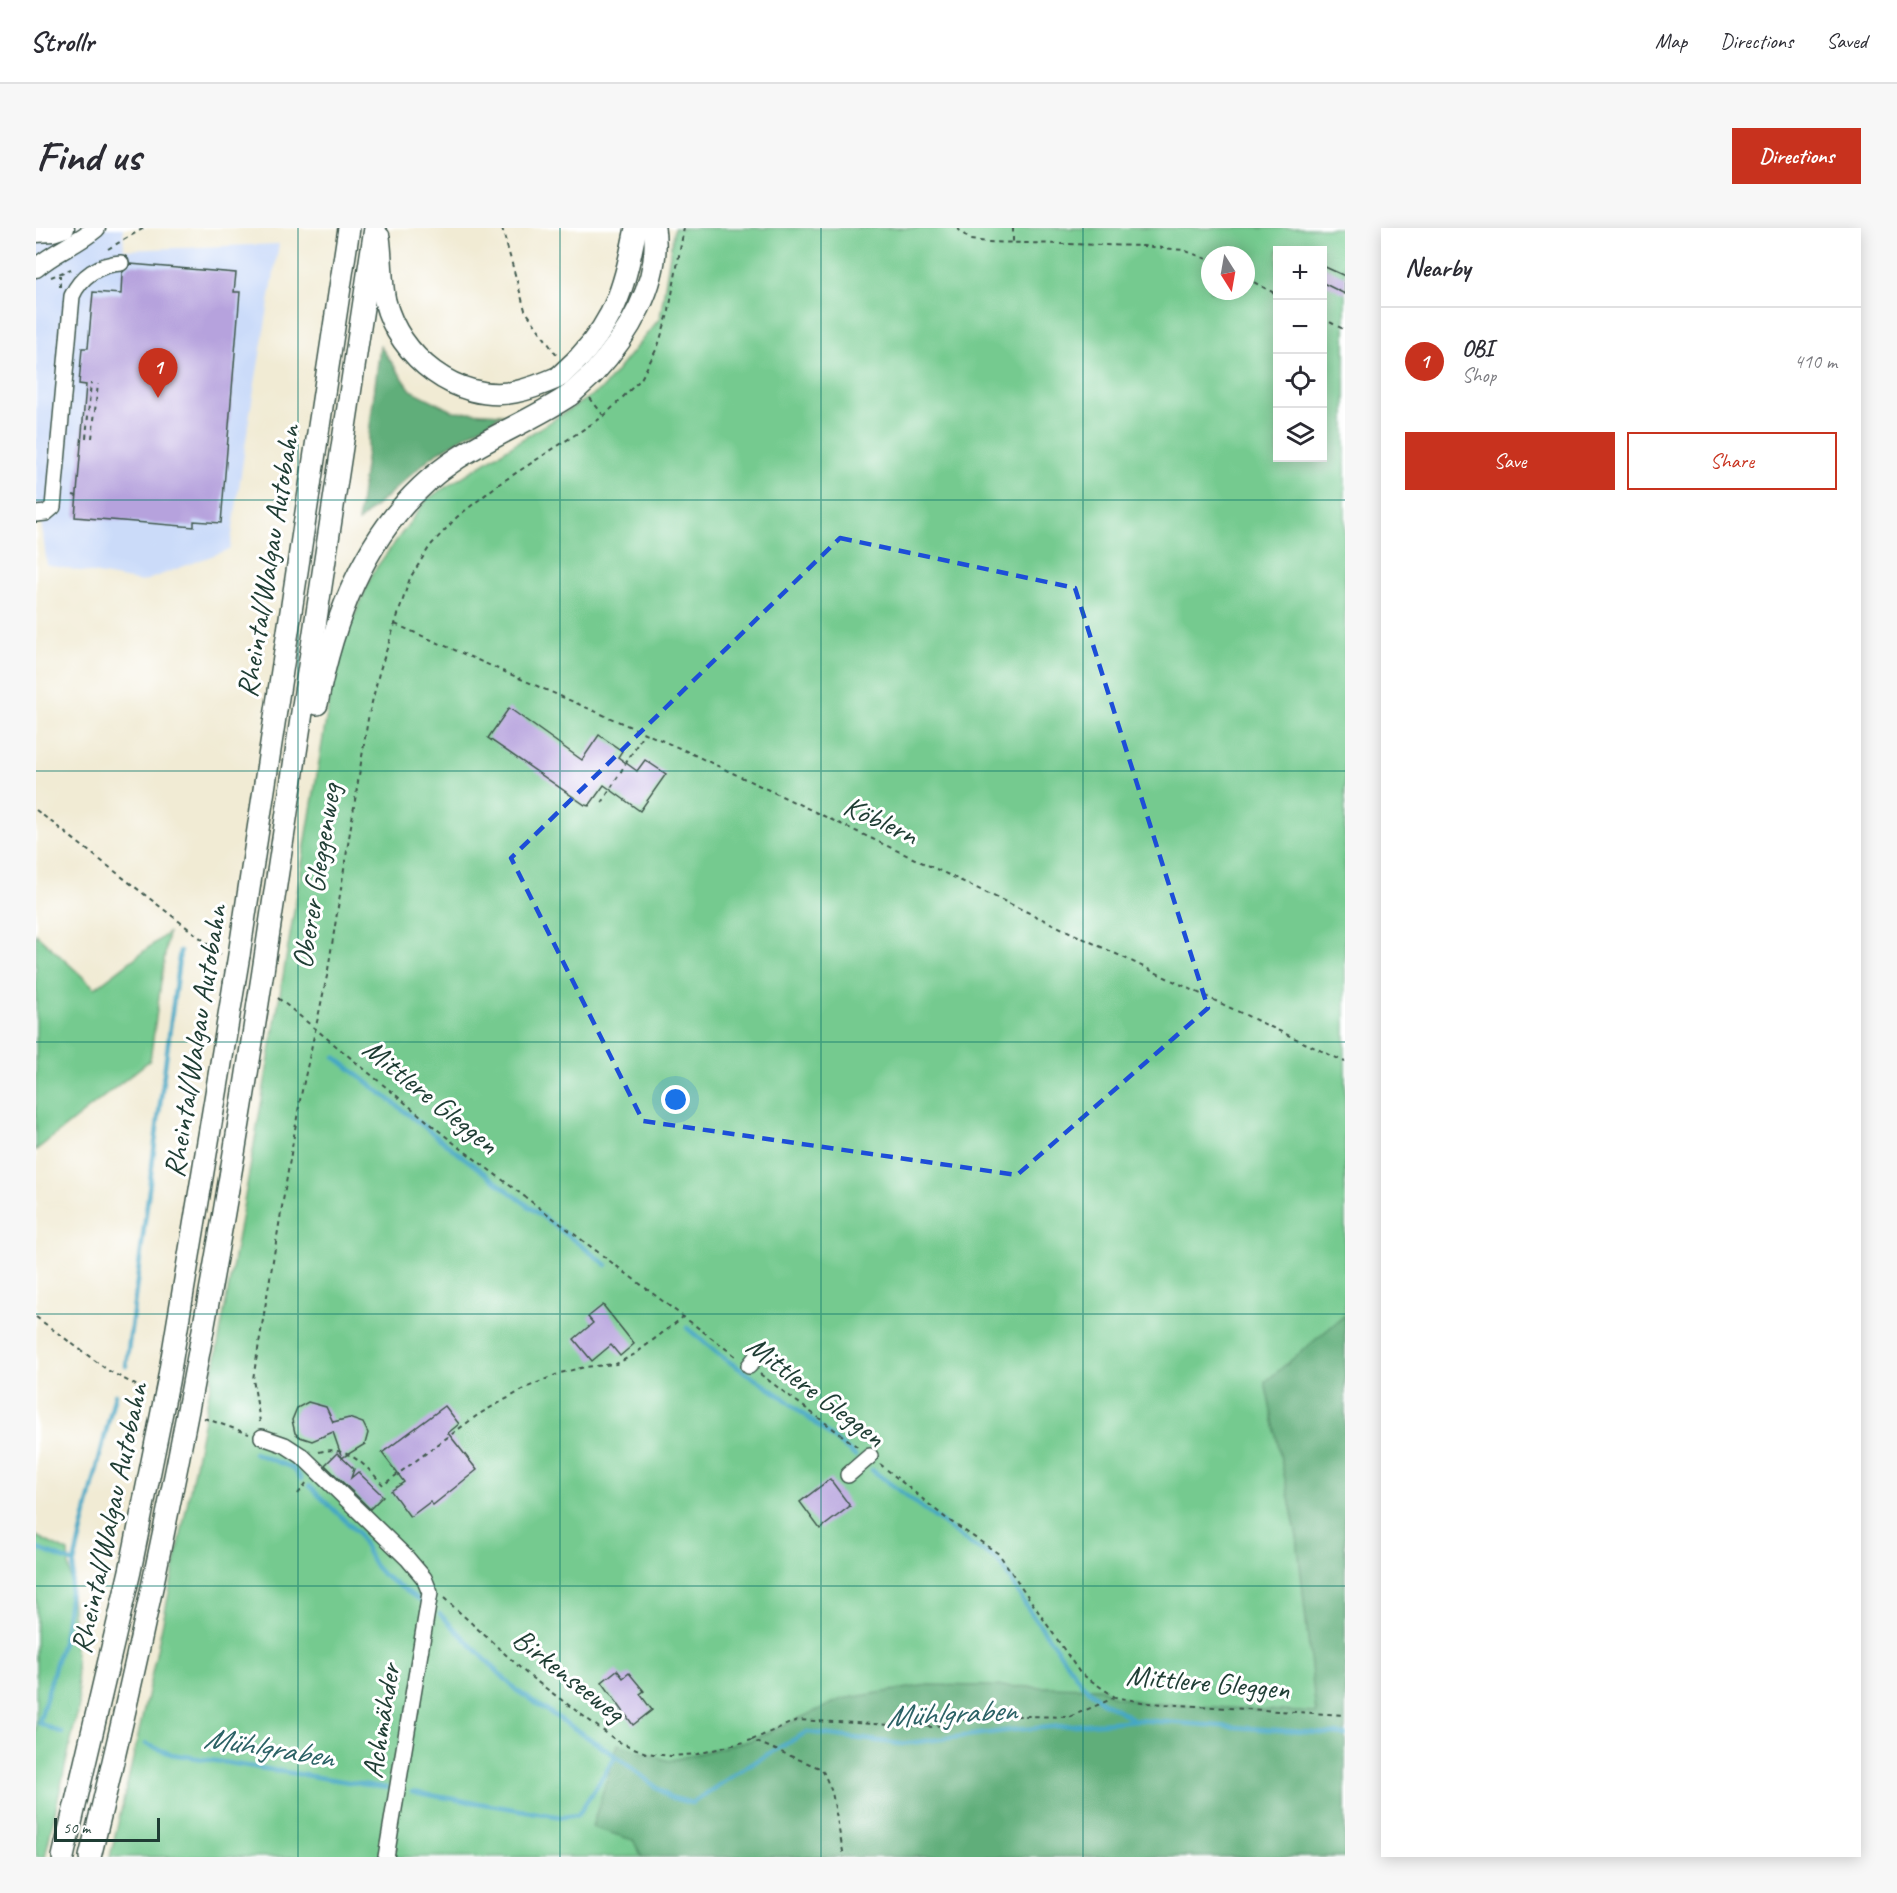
<!DOCTYPE html>
<html lang="en">
<head>
<meta charset="utf-8">
<style>
	body { margin:0; font-family:Caveat,sans-serif; background:#f7f7f7; color:#2b2b33 }
	.controls { position:absolute; right:18px; top:18px; display:grid; overflow:hidden; border-radius:0px; box-shadow:0 3px 15px #0003 }
	.controls button { width:54px; height:54px; display:grid; place-items:center; padding:0; border:0; border-bottom:2px solid #e1e1e2; background:#fff; color:#2b2b33; font:30px sans-serif }
	.compass { position:absolute; left:1165px; top:18px; width:54px; height:54px; border-radius:50%; background:#fff; box-shadow:0 3px 15px #0003; rotate:169deg }
	.scale { position:absolute; left:18px; bottom:15px; width:106px; box-sizing:border-box; padding-left:6px; border:3px solid #1f3d34; border-top:0; font-size:16px; line-height:21px; white-space:nowrap; color:#1f3d34; -webkit-text-stroke:4px #fff; paint-order:stroke }
	.you { position:absolute; left:640px; top:872px; width:21px; height:21px; margin:-15px; border:4px solid #fff; border-radius:50%; background:#1a73e8; box-shadow:0 0 0 9px #1a73e833 }
	.badge { display:grid; place-items:center; width:39px; height:39px; border-radius:50%; background:#c8321e; color:#fff; font-size:20px; font-weight:700 }
	.pin { position:absolute; translate:-50% -50px; filter:drop-shadow(0 2px 3px #0008) }
	.pin::after { content:''; position:absolute; top:32px; width:21px; height:18px; background:inherit; clip-path:polygon(0 0,100% 0,50% 100%) }
	.list { margin:0; padding:0; list-style:none }
	h2 { display:flex; justify-content:space-between; align-items:center; height:78px; margin:0; padding:0 24px; font-size:26px }
	h2 small { font-size:20px; font-weight:400; color:#7c7c81 }
	.list li { display:grid; grid-template-columns:39px 1fr auto; gap:18px; align-items:center; box-sizing:border-box; height:108px; padding:0 24px; border-top:2px solid #e1e1e2 }
	.list b { display:block; font-size:22px; white-space:nowrap }
	.list p { margin:0; font-size:20px; white-space:nowrap; color:#7c7c81 }
	.list em { font-size:20px; font-style:normal; color:#7c7c81 }
	.actions { display:flex; gap:12px; padding:18px 24px }
	.actions a { flex:1; padding:14px 0; border:2px solid #c8321e; border-radius:0px; text-align:center; font-size:21px; color:#c8321e }
	.actions .main { background:#c8321e; color:#fff }
	.icon { flex:none; width:33px; height:33px; fill:none; stroke:currentColor; stroke-width:2; stroke-linecap:round; stroke-linejoin:round }
	.map { position:relative; flex:none; width:1309px; height:1629px; overflow:hidden; border-radius:0px }
	header { display:flex; align-items:center; gap:36px; box-sizing:border-box; height:84px; padding:0 30px; background:#fff; border-bottom:2px solid #e1e1e2 }
	header strong { font-size:28px }
	nav { display:flex; gap:33px; margin-inline-start:auto; font-size:21px }
	.intro { display:flex; align-items:center; justify-content:space-between; box-sizing:border-box; height:144px; padding:0 36px }
	h1 { margin:0; font-size:42px }
	.button { padding:15px 27px; border-radius:0px; background:#c8321e; color:#fff; font-size:21px; font-weight:700 }
	main { display:flex; gap:36px; padding:0 36px }
	aside { flex:1; background:#fff; border-radius:0px; box-shadow:0 3px 15px #0003 }
	.map>svg:first-child { display:block }
	.built { fill:#cbdbf9 }
	.green { fill:#75ca8f; stroke:#4a8462; stroke-width:1.5; fill-rule:evenodd }
	.forest { fill:#60ae7a; stroke:#407657; stroke-width:1.5 }
	.lines { fill:none; stroke-linecap:round; stroke-linejoin:round }
	.stream { stroke:#45a7c4; stroke-width:4.5 }
	.building { fill:#b6a2dd }
	.minor-casing { stroke:#3e574c; stroke-width:18 }
	.major-casing { stroke:#3e574c; stroke-width:21 }
	.highway-casing { stroke:#3e574c; stroke-width:24 }
	.path { stroke:#3e574c; stroke-width:2; stroke-dasharray:4.5 4.5; stroke-linecap:butt }
	.minor { stroke:#fff; stroke-width:15 }
	.major { stroke:#fff; stroke-width:18 }
	.highway { stroke:#fff; stroke-width:21 }
	.highway-bridge-casing { stroke:#3e574c; stroke-width:24; stroke-linecap:butt }
	.highway-bridge { stroke:#fff; stroke-width:21 }
	.marked { fill:none; stroke:#1d4ed8; stroke-width:4.5; stroke-dasharray:12 8; stroke-linejoin:round }
	.grid { fill:none; stroke:#0f766e; stroke-width:1.5; stroke-opacity:0.55 }
	.labels { text-anchor:middle; dominant-baseline:central; stroke-width:6; stroke-linejoin:round; paint-order:stroke }
	.street-label { font-size:30px; fill:#1f3d34; stroke:#fff }
	.water-label { font-size:32px; font-style:italic; fill:#2c6266; stroke:#fff }
</style>
</head>
<body>
<header>
<strong>Strollr</strong>
<nav><a>Map</a><a>Directions</a><a>Saved</a></nav>
</header>
<div class="intro"><h1>Find us</h1><a class="button">Directions</a></div>
<main>
<div class="map">
<svg width="1309" height="1629" viewBox="0 0 1309 1629">
	<rect width="100%" height="100%" fill="#fff"/>
	<filter id="ink" filterUnits="userSpaceOnUse"><feTurbulence type="fractalNoise" baseFrequency=".0167" numOctaves="2"/><feDisplacementMap in="SourceGraphic" scale="12" xChannelSelector="R" yChannelSelector="G"/><feConvolveMatrix kernelMatrix="1 2 1 2 8 2 1 2 1" color-interpolation-filters="sRGB"/></filter>
	<filter id="wash" filterUnits="userSpaceOnUse"><feTurbulence type="fractalNoise" baseFrequency=".008" numOctaves="4" result="noise"/><feDisplacementMap in="SourceGraphic" scale="24" xChannelSelector="R" yChannelSelector="G"/><feGaussianBlur stdDeviation="1.35" result="paint"/><feColorMatrix in="noise" values="0 0 0 0 0 0 0 0 0 0 0 0 0 0 0 0 0 1.4 0 .05"/><feComposite in="paint" operator="in"/></filter>
	<g filter="url(#wash)">
		<rect width="100%" height="100%" fill="#f1ebd4"/>
		<!-- built -->
		<path class="built" d="M0 0H87L88 22 243 16 214 185 194 321 106 354 11 337 5 293 0 295Z"/>
		<!-- green -->
		<g class="green">
			<path d="M638 0H1309V1629H74C169 1234 233 833 300 432L337 344 391 271 566 161 624 90ZM1242 22H1286V230H1242ZM1174 27H1210V63H1174Z"/>
			<path d="M132 705 114 832 0 922V706L59 760Z"/>
			<path d="M0 1308 32 1324 43 1477 9 1629H0Z"/>
		</g>
		<!-- forest -->
		<g class="forest">
			<path d="M344 118 375 162 417 183 467 186 396 228 322 294Z"/>
			<path d="M1309 1087V1629H606L597 1612 556 1599 582 1516 633 1533 716 1512 806 1471 891 1457 1063 1460 1079 1469 1111 1475 1280 1485 1261 1309 1229 1154Z"/>
		</g>
		<g class="lines">
			<!-- stream -->
			<g class="stream">
				<path d="M299 829 423 926 571 1037"/>
				<path d="M651 1100 686 1129 745 1168 819 1228"/>
				<path d="M90 1138 144 723"/>
				<path d="M218 1225 257 1240 265 1251"/>
				<path d="M836 1242 935 1317 956 1328 967 1339 991 1379 1046 1456 1065 1473 1096 1490"/>
				<path d="M273 1258 322 1305 338 1337 347 1347 388 1375"/>
				<path d="M0 1320 38 1335"/>
				<path d="M404 1386 480 1462 580 1528"/>
				<path d="M26 1505 3 1495 28 1407 38 1335 79 1166"/>
				<path d="M110 1516 135 1526 351 1560"/>
				<path d="M376 1564 526 1589 542 1587 580 1528 633 1569 656 1575 713 1537 771 1504 865 1516 977 1502 1102 1492 1309 1507"/>
			</g>
		</g>
		<g id="blocks">
			<!-- building -->
			<g class="building">
				<path d="M94 36 200 45 198 64H204L185 295 158 293V299L39 289 50 157 43 156 46 120H52L57 64 85 66 86 45Z"/>
				<path d="M1287 38 1309 48V66L1287 55Z"/>
				<path d="M473 480 546 532 563 507 586 523 582 529 601 543 609 532 630 546 604 583 568 557 553 578 549 577 452 510Z"/>
				<path d="M567 1077 598 1116 584 1128 575 1117 556 1133 538 1111 557 1095 552 1089Z"/>
				<path d="M272 1174 290 1179 297 1194 313 1190 327 1195 332 1205 329 1216 306 1230 297 1204 276 1213 264 1209 259 1205 256 1192 261 1180Z"/>
				<path d="M409 1178 423 1196 412 1205 441 1242 397 1277 394 1274 374 1289 355 1263 368 1254 346 1225Z"/>
				<path d="M301 1225 318 1241 315 1250 322 1244 347 1268 334 1281 289 1237Z"/>
				<path d="M794 1251 814 1278 784 1301 764 1274Z"/>
				<path d="M581 1442 587 1450 593 1445 608 1463 604 1466 616 1482 597 1497 566 1454Z"/>
			</g>
		</g>
	</g>
	<g filter="url(#ink)">
		<use href="#blocks" fill-opacity="0" stroke="#3e574c" stroke-width="1.5"/>
		<g class="lines">
			<defs>
				<g id="minor">
					<path d="M0 286 10 285 17 279 36 68C45 48 63 36 85 35"/>
					<path d="M713 1138 724 1124"/>
					<path d="M226 1209 249 1217 266 1228 371 1330 388 1350 394 1365 350 1629"/>
					<path d="M812 1247 834 1228"/>
				</g>
				<g id="major">
					<path d="M0 5 17 4 29 0"/>
					<path d="M0 40C18 24 41 16 60 0"/>
				</g>
				<g id="highway">
					<path d="M343 9C346 30 345 55 349 73 363 129 421 175 479 164 494 161 509 155 523 149"/>
					<path d="M543 130C582 88 589 54 600 0"/>
					<path d="M557 146C591 109 626 54 618 0"/>
					<path d="M281 476C299 380 337 285 422 230 459 206 498 191 534 167"/>
					<path d="M203 727 313 0"/>
					<path d="M227 743 339 0"/>
					<path d="M27 1629 94 1343 132 1154 198 757"/>
					<path d="M54 1629C124 1347 178 1063 222 775"/>
				</g>
			</defs>
			<!-- minor casing -->
			<use href="#minor" class="minor-casing"/>
			<!-- major casing -->
			<use href="#major" class="major-casing"/>
			<!-- highway casing -->
			<use href="#highway" class="highway-casing"/>
			<!-- path -->
			<g class="path">
				<path d="M466 0 489 82 521 128"/>
				<path d="M921 0 934 12 951 14 1107 18 1147 22 1174 32"/>
				<path d="M977 0V14"/>
				<path d="M72 21 108 0"/>
				<path d="M15 49 35 41"/>
				<path d="M1210 50 1242 67"/>
				<path d="M24 59V47"/>
				<path d="M1286 90 1309 102"/>
				<path d="M554 170 567 187"/>
				<path d="M50 210 55 154"/>
				<path d="M56 210 62 156"/>
				<path d="M37 267 41 268"/>
				<path d="M359 396 650 523 1309 834"/>
				<path d="M566 575 608 505"/>
				<path d="M0 582 185 726"/>
				<path d="M242 770 419 916 702 1130"/>
				<path d="M0 1089 73 1143 111 1163"/>
				<path d="M724 1146 823 1220"/>
				<path d="M168 1190 213 1206"/>
				<path d="M224 1194 217 1151 264 872 291 748 332 491 343 445 374 350 394 318 421 289 463 256 568 188 605 151 622 118 633 83 648 0"/>
				<path d="M283 1224C310 1216 331 1238 347 1257L443 1186 492 1159 524 1145 549 1139 580 1136 599 1126 647 1089"/>
				<path d="M844 1236 911 1291 963 1326 1044 1445 1079 1469 1111 1475 1309 1487"/>
				<path d="M262 1266 271 1254"/>
				<path d="M408 1370 492 1447 581 1513 610 1525 634 1528 662 1526 716 1512 786 1541 796 1564 808 1629"/>
				<path d="M716 1512 761 1492 896 1499 947 1487 1033 1489 1078 1470"/>
			</g>
			<!-- minor -->
			<use href="#minor" class="minor"/>
			<!-- major -->
			<use href="#major" class="major"/>
			<!-- highway -->
			<use href="#highway" class="highway"/>
			<defs>
				<g id="highway-bridge">
					<path d="M523 149 543 130"/>
					<path d="M534 167 557 146"/>
					<path d="M198 757 203 727"/>
					<path d="M222 775 227 743"/>
				</g>
			</defs>
			<!-- highway-bridge casing -->
			<use href="#highway-bridge" class="highway-bridge-casing"/>
			<!-- highway-bridge -->
			<use href="#highway-bridge" class="highway-bridge"/>
		</g>
	</g>
	<!-- marked area -->
	<path class="marked" d="M804 310 1039 360 1172 780 981 947 607 893 475 630Z"/>
	<!-- grid -->
	<path class="grid" d="M262 0V1629M524 0V1629M785 0V1629M1047 0V1629M0 272H1309M0 543H1309M0 814H1309M0 1086H1309M0 1358H1309"/>
	<g class="labels">
		<!-- street labels -->
		<g class="street-label">
			<text transform="translate(232 333) rotate(-81)">Rheintal/Walgau Autobahn</text>
			<text transform="translate(845 592) rotate(25)">Köblern</text>
			<text transform="translate(280 648) rotate(-81)">Oberer Gleggenweg</text>
			<text transform="translate(159 813) rotate(-81)">Rheintal/Walgau Autobahn</text>
			<text transform="translate(395 868) rotate(39)">Mittlere Gleggen</text>
			<text transform="translate(780 1163) rotate(37)">Mittlere Gleggen</text>
			<text transform="translate(73 1290) rotate(-78)">Rheintal/Walgau Autobahn</text>
			<text transform="translate(533 1447) rotate(38)">Birkenseeweg</text>
			<text transform="translate(1172 1454) rotate(5)">Mittlere Gleggen</text>
			<text transform="translate(345 1493) rotate(-81)">Achmähder</text>
		</g>
		<!-- water labels -->
		<g class="water-label">
			<text transform="translate(915 1485) rotate(-3)">Mühlgraben</text>
			<text transform="translate(233 1519) rotate(9)">Mühlgraben</text>
		</g>
	</g>
</svg>
<div class="controls">
<button>+</button>
<button>−</button>
<button><svg class="icon" aria-label="locate" viewBox="0 0 24 24"><circle cx="12" cy="12" r="6"/><path d="M12 2v4M12 18v4M2 12h4M18 12h4"/></svg></button>
<button><svg class="icon" aria-label="layers" viewBox="0 0 24 24"><path d="M12 4l9 5-9 5-9-5zM3 14l9 5 9-5"/></svg></button>
</div>
<svg class="compass" viewBox="-18 -18 36 36"><path d="M0-13l5 13h-10z" fill="#e53935"/><path d="M0 13l5-13h-10z" fill="#7c7c81"/></svg>
<div class="scale">50 m</div>
<div class="you"></div>
<div class="pin badge" style="left:122px;top:170px">1</div>
</div>
<aside>
<h2>Nearby<small></small></h2>
<ul class="list">
<li><span class="badge">1</span><div><b>OBI</b><p>Shop</p></div><em>410 m</em></li>
</ul>
<div class="actions"><a class="main">Save</a><a>Share</a></div>
</aside>
</main>
</body>
</html>
